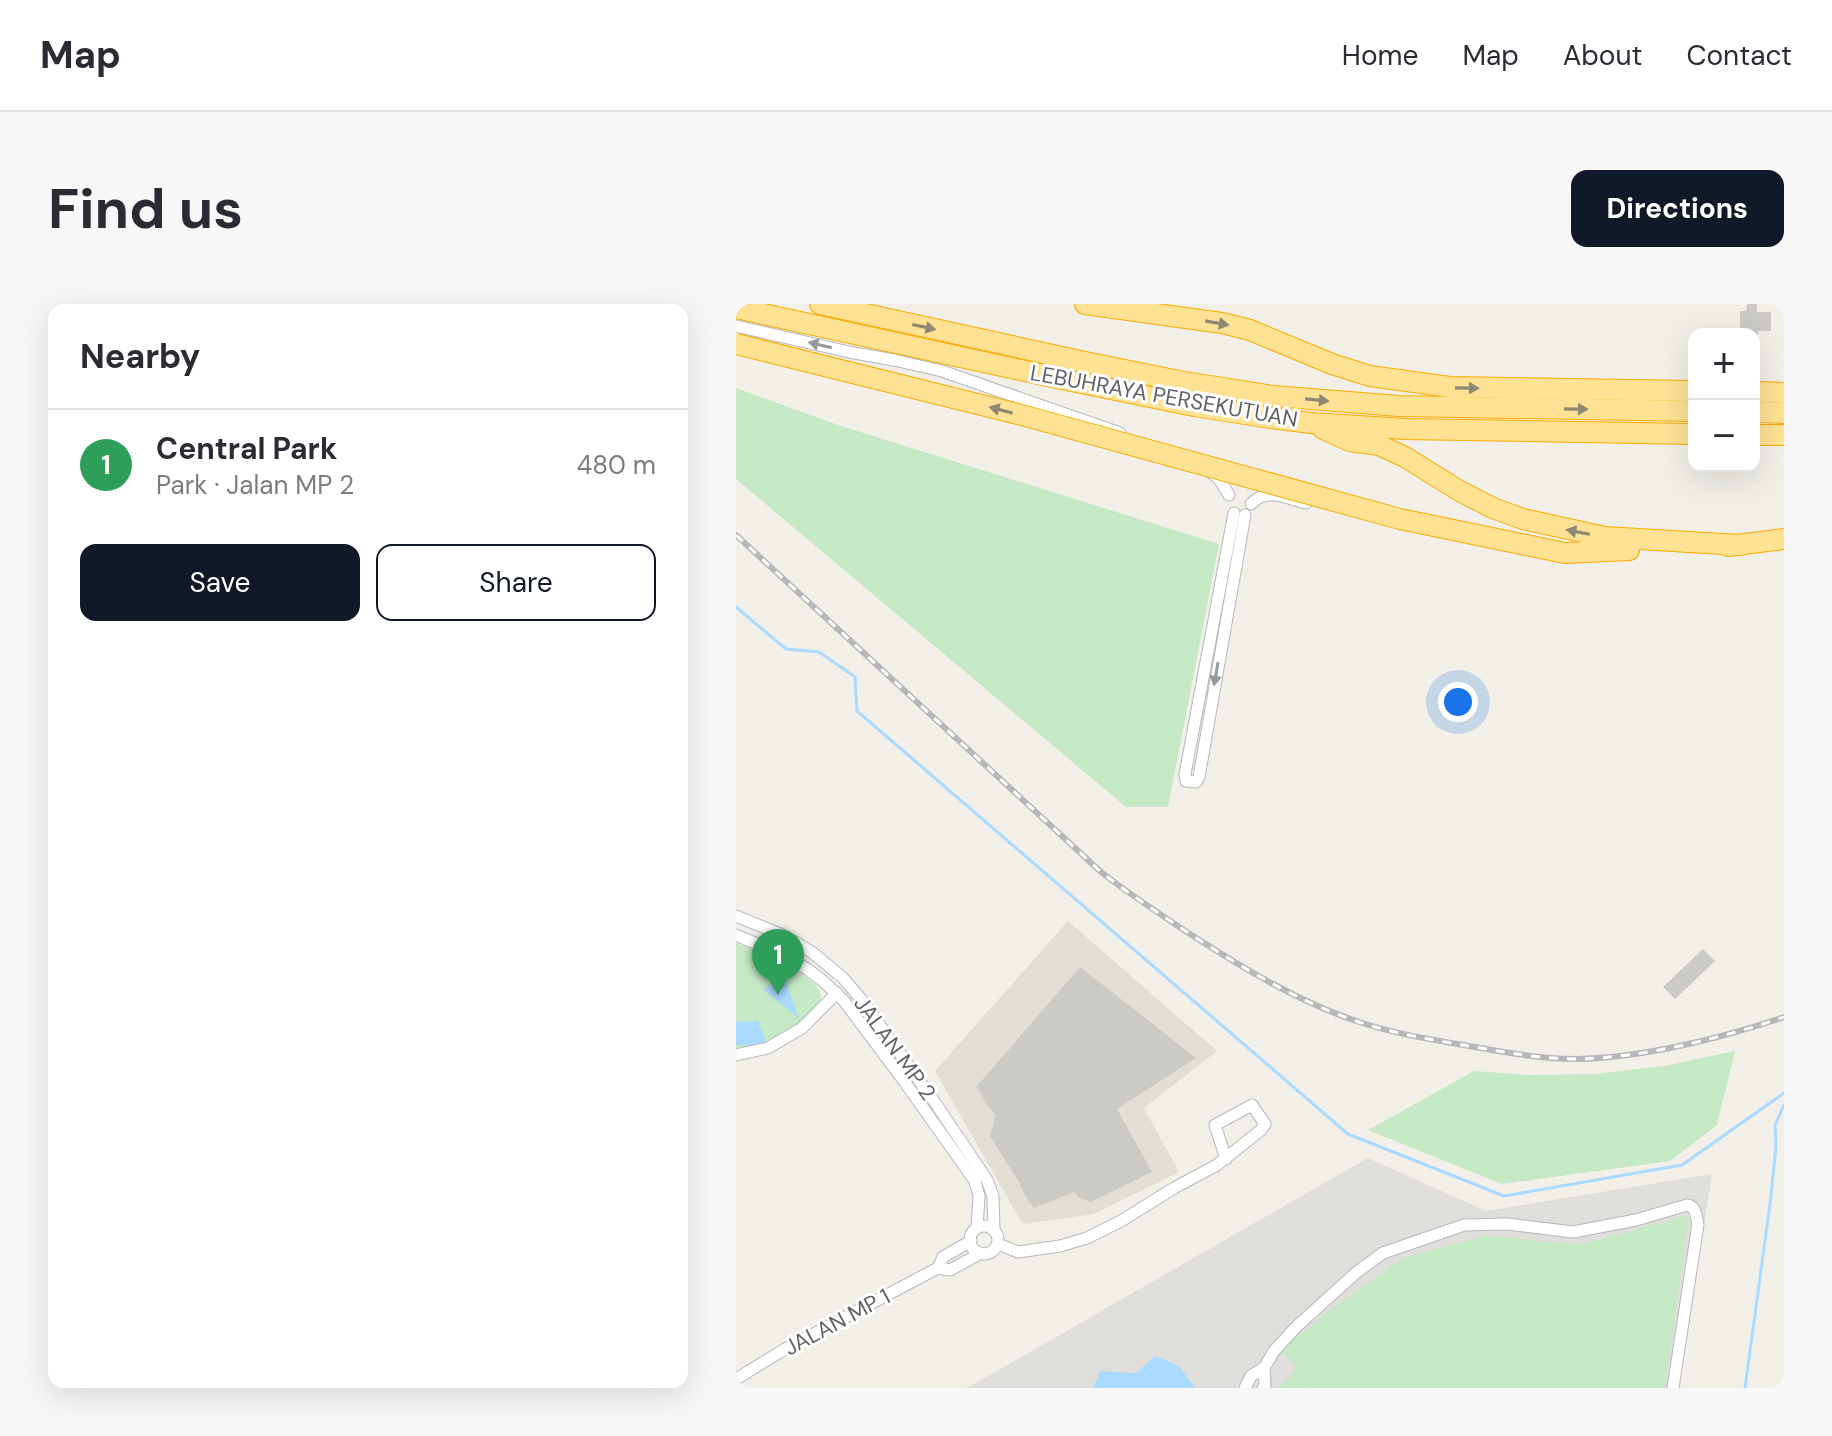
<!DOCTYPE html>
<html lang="en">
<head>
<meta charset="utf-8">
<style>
	body { margin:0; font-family:"DM Sans",sans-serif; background:#f7f7f7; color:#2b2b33 }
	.controls { position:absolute; right:24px; top:24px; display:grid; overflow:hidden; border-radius:16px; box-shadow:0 8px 32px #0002 }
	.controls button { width:72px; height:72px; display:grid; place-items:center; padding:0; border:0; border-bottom:2px solid #e1e1e2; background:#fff; color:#2b2b33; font:40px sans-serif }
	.you { position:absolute; left:722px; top:398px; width:28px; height:28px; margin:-20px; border:6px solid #fff; border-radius:50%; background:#1a73e8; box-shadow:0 0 0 12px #1a73e833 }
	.badge { display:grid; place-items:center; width:52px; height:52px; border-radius:50%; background:#111827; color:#fff; font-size:26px; font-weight:700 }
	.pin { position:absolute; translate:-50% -66px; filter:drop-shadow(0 2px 4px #0008) }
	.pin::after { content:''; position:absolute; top:42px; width:28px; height:24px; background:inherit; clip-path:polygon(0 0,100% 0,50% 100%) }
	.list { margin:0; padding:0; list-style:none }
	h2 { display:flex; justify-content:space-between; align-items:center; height:104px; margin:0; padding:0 32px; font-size:34px }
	h2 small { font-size:26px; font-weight:400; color:#7c7c81 }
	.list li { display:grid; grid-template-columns:52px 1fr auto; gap:24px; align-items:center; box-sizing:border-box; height:112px; padding:0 32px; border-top:2px solid #e1e1e2 }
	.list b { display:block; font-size:30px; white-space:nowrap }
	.list p { margin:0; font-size:26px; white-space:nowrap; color:#7c7c81 }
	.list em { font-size:26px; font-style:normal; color:#7c7c81 }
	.actions { display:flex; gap:16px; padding:24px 32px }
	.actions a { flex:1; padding:18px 0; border:2px solid #111827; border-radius:16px; text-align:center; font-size:28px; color:#111827 }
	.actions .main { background:#111827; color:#fff }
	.map { position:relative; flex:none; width:1048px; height:1084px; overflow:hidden; border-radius:16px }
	header { display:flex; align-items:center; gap:48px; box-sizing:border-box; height:112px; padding:0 40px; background:#fff; border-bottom:2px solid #e1e1e2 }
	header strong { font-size:38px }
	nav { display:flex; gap:44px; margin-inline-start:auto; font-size:28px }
	.intro { display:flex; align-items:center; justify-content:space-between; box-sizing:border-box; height:192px; padding:0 48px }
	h1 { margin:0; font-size:56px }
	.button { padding:20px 36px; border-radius:16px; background:#111827; color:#fff; font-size:28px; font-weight:700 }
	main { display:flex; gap:48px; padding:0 48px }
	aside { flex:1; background:#fff; border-radius:16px; box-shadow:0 8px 32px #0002 }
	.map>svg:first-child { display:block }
	.industrial { fill:#e0deda }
	.education { fill:#e1ded6 }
	.green { fill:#c5e8c5 }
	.water { fill:#aadaff }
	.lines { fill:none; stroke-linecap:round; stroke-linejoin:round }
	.stream { stroke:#aadaff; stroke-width:3 }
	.building { fill:#cccac5 }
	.street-casing { stroke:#b5b8bc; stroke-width:13 }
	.highway-casing { stroke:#f9ab00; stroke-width:22 }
	.street { stroke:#fff; stroke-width:11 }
	.highway { stroke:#fde293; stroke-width:20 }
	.rail-casing { stroke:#b6b7b8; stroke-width:6 }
	.rail { stroke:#fff; stroke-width:3; stroke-dasharray:9; stroke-linecap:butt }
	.highway-bridge-casing { stroke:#f9ab00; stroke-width:22; stroke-linecap:butt }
	.highway-bridge { stroke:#fde293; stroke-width:20 }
	.oneway { fill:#8e8975 }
	.oneway2 { fill:#979a9d }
	.labels { text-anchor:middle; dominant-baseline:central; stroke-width:6; stroke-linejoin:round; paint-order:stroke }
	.street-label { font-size:22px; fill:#5f6368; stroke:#fff }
</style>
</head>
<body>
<header>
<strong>Map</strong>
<nav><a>Home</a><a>Map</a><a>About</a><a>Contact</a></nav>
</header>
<div class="intro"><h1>Find us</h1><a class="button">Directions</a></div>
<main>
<aside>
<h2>Nearby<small></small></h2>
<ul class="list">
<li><span class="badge" style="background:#2e9e5b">1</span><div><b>Central Park</b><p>Park · Jalan MP 2</p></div><em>480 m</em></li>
</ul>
<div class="actions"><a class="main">Save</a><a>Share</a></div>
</aside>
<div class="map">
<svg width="1048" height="1084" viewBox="0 0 1048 1084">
	<rect width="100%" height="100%" fill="#f1efe8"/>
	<!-- industrial -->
	<path class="industrial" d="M632 854 750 907 976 870 943 1084H231Z"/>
	<!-- education -->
	<path class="education" d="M332 617 481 747 408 804 443 868 358 910 289 920 286 919 199 767Z"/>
	<!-- green -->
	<g class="green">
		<path d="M0 84 102 121 483 240 432 503H390L0 175Z"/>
		<path d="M0 639C19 646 74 669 83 686 85 690 85 694 86 698L74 713 30 742 0 745Z"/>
		<path d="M999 747 981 821 934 857 766 880 632 826 738 767 793 771 859 770 928 762Z"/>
		<path d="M953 911 929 1084H543L562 1063 543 1047 603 999 670 953 749 932 845 940Z"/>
	</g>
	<!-- water -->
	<g class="water">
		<path d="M49 674 62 714 27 685Z"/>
		<path d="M22 717 31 741H0V718Z"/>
		<path d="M419 1052 443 1062 459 1084H357L364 1067 400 1069Z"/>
	</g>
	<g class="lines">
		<!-- stream -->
		<g class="stream">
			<path d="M0 303 50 345 83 348 119 373 121 407 612 830 768 892 946 861 1048 789"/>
			<path d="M1009 1084 1034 900 1040 842 1039 821 1048 801"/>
		</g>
	</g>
	<!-- building -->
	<g class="building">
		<path d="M1011 0H1021V8H1035V27H1022V30H1010L1011 27H1004V7H1010Z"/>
		<path d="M967 645 979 657 939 695 927 683Z"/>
		<path d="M344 663 460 754 381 805 416 868 355 898 344 894 338 888 298 904 291 895 283 878 254 832 260 811 250 800 241 782Z"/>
	</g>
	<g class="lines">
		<defs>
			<g id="street">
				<path d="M0 22 113 48 158 56 206 67 384 129"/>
				<path d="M473 167 483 175 493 191"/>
				<path d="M515 200C531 183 549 194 570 199"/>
				<path d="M498 209 449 470 450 477 460 478 463 473 509 211"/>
				<path d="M0 612 49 632 77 649 107 674 125 695 198 797 251 876 257 892 258 926"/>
				<path d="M0 631 40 648 71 665 87 677 108 697 168 777 239 877 243 892 241 924"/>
				<path d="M0 751 32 744 66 724 101 689"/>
				<circle cx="248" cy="936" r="14"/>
				<path d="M262 940 282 948 324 942 351 934 385 917 438 884 481 861 525 826 529 820 516 801 479 821 490 855"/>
				<path d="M202 964 207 953 235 937"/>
				<path d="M0 1075 49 1045 202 964 214 966 245 949"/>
				<path d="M509 1084 515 1072 528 1064 538 1047 560 1023 621 968 647 949 728 921 771 920 837 928 900 916 951 901C960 902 960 912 962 920L937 1084"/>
				<path d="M527 1084 529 1081 528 1064"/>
			</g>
			<g id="highway">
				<path d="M84 0 349 58 443 77 537 92 663 102 958 107"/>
				<path d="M349 0 486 19 514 26 596 60 634 72 714 83 958 87"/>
				<path d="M0 4 321 74 458 102 534 114 575 119 670 125 958 130"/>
				<path d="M1018 88 1048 89"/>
				<path d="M1018 108 1048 109"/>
				<path d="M587 125 614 137 643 141 669 153 722 186 757 204 787 215 869 233 1004 241"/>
				<path d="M1018 131H1048"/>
				<path d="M992 242 1048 235"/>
				<path d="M829 249 893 246"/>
			</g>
		</defs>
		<!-- street casing -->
		<use href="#street" class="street-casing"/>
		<!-- highway casing -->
		<use href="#highway" class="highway-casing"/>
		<!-- street -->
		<use href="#street" class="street"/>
		<!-- highway -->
		<use href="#highway" class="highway"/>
		<defs>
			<path id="rail" d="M0 231 365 568C393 590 424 610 454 630 507 664 561 697 620 717 658 730 699 736 739 743 773 749 806 755 841 755 905 754 987 734 1048 713"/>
		</defs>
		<!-- rail casing -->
		<use href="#rail" class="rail-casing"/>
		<!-- rail -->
		<use href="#rail" class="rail"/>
		<defs>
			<path id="highway-bridge" d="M0 40 282 110 664 215 829 249"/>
		</defs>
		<!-- highway-bridge casing -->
		<use href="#highway-bridge" class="highway-bridge-casing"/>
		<!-- highway-bridge -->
		<use href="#highway-bridge" class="highway-bridge"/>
	</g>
	<!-- one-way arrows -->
	<defs><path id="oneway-solid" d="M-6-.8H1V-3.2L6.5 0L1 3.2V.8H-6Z" transform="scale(2)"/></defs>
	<g class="oneway">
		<use href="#oneway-solid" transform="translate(481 19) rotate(10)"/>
		<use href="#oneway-solid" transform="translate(188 23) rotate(12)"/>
		<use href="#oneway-solid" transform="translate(731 84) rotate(1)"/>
		<use href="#oneway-solid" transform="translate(581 96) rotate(5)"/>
		<use href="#oneway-solid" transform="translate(840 105) rotate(1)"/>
		<use href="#oneway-solid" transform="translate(265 106) rotate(-165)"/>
		<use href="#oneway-solid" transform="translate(842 228) rotate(-169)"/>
	</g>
	<g class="oneway2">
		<use href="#oneway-solid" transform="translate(84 41) rotate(-167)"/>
		<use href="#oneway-solid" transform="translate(480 370) rotate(100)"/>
	</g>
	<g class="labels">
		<!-- street labels -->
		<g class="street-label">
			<text transform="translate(428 92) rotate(10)">LEBUHRAYA PERSEKUTUAN</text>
			<text transform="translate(159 744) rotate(54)">JALAN MP 2</text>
			<text transform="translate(101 1018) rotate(-28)">JALAN MP 1</text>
		</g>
	</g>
</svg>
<div class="controls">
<button>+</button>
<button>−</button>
</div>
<div class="you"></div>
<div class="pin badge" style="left:42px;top:691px;background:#2e9e5b">1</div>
</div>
</main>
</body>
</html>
